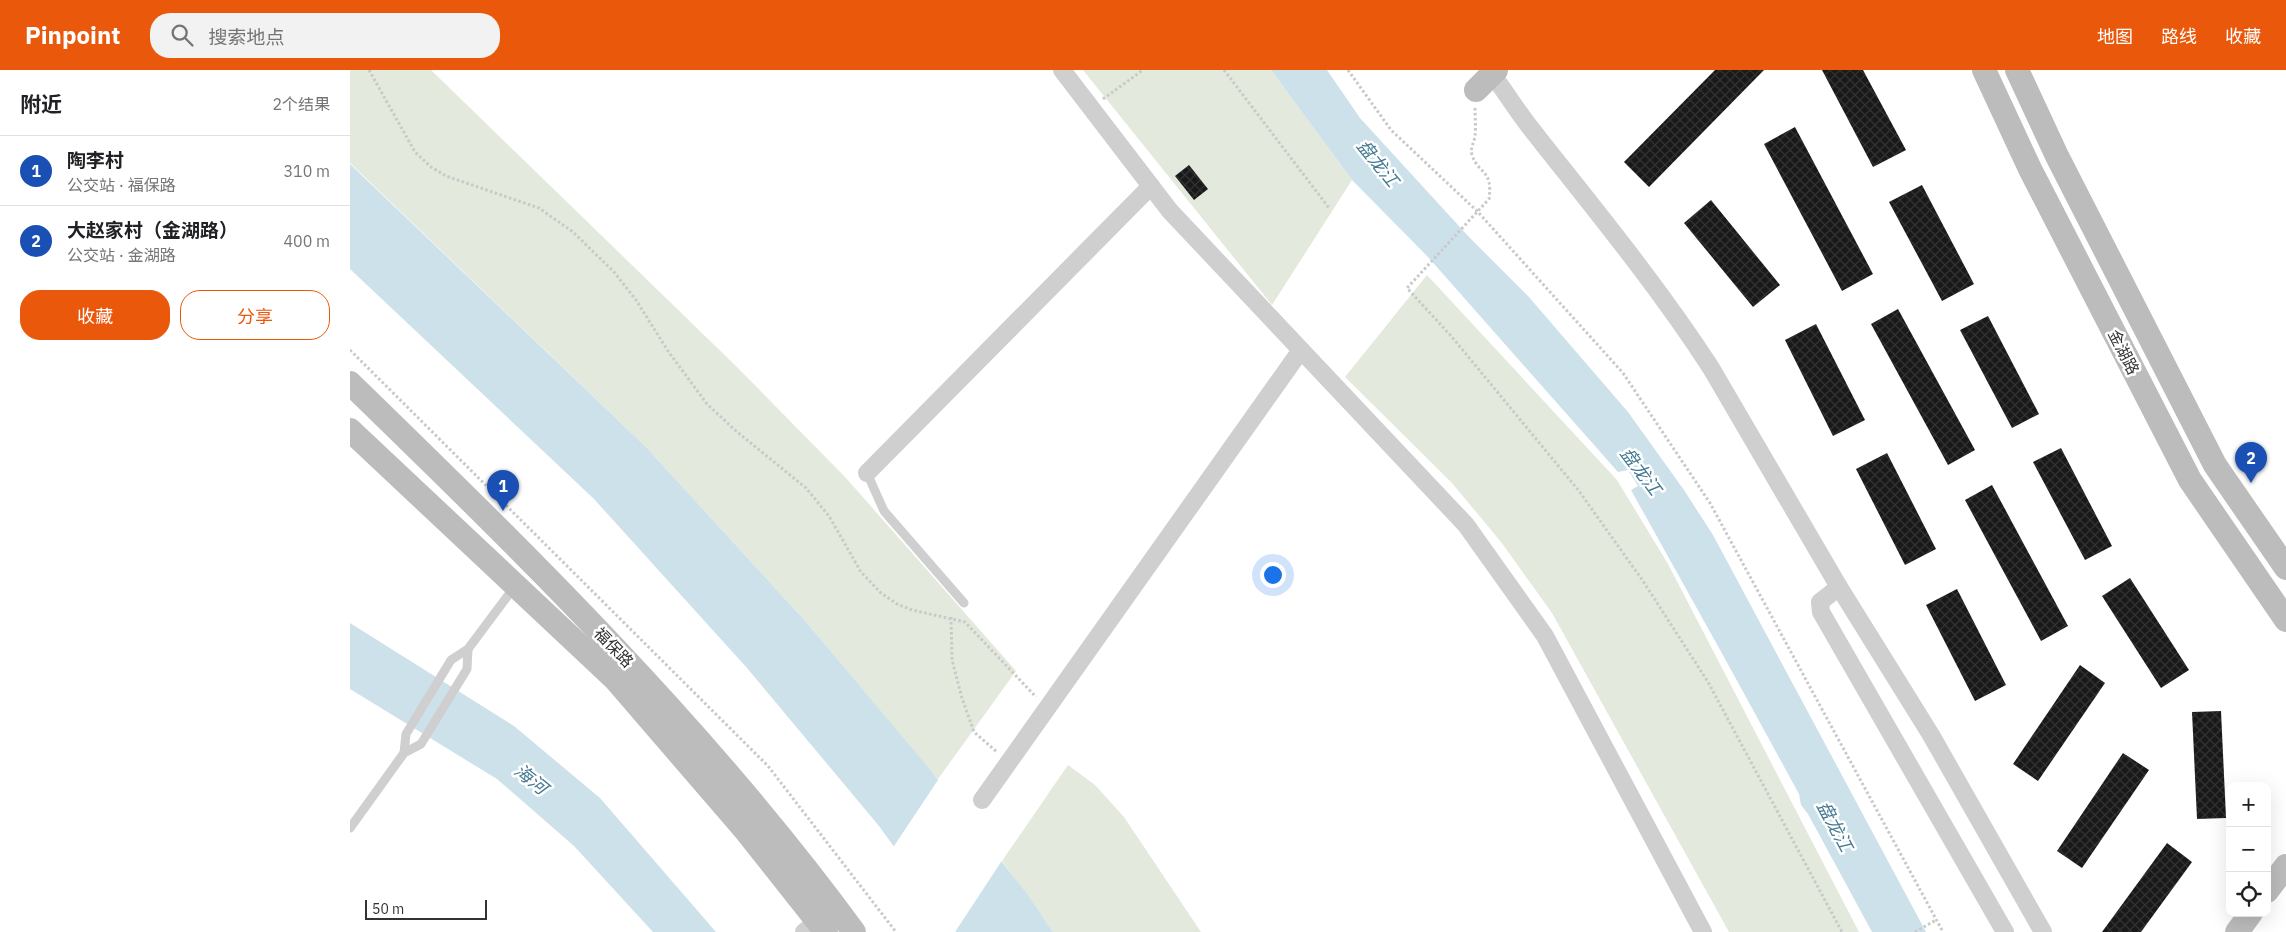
<!DOCTYPE html>
<html lang="zh">
<head>
<meta charset="utf-8">
<style>
	body { margin:0; font-family:"IBM Plex Sans","Noto Sans SC",sans-serif; background:#f2f2f2; color:#202124 }
	.controls { position:absolute; right:15px; bottom:15px; display:grid; overflow:hidden; border-radius:10px; box-shadow:0 5px 20px #0002 }
	.controls button { width:45px; height:45px; display:grid; place-items:center; padding:0; border:0; border-bottom:1px solid #e0e0e0; background:#fff; color:#202124; font:25px sans-serif }
	.scale { position:absolute; left:15px; bottom:12px; width:122px; box-sizing:border-box; padding-left:5px; border:2px solid #323232; border-top:0; font-size:14px; line-height:18px; white-space:nowrap; color:#323232; -webkit-text-stroke:4px #fff; paint-order:stroke }
	.you { position:absolute; left:922px; top:504px; width:18px; height:18px; margin:-12px; border:4px solid #fff; border-radius:50%; background:#1a73e8; box-shadow:0 0 0 8px #1a73e833 }
	.badge { display:grid; place-items:center; width:32px; height:32px; border-radius:50%; background:#ea580c; color:#fff; font-size:16px; font-weight:700 }
	.pin { position:absolute; translate:-50% -41px; filter:drop-shadow(0 1px 2px #0008) }
	.pin::after { content:''; position:absolute; top:26px; width:18px; height:15px; background:inherit; clip-path:polygon(0 0,100% 0,50% 100%) }
	.list { margin:0; padding:0; list-style:none }
	h2 { display:flex; justify-content:space-between; align-items:center; height:65px; margin:0; padding:0 20px; font-size:21px }
	h2 small { font-size:16px; font-weight:400; color:#757577 }
	.list li { display:grid; grid-template-columns:32px 1fr auto; gap:15px; align-items:center; box-sizing:border-box; height:70px; padding:0 20px; border-top:1px solid #e0e0e0 }
	.list b { display:block; font-size:19px; white-space:nowrap }
	.list p { margin:0; font-size:16px; white-space:nowrap; color:#757577 }
	.list em { font-size:16px; font-style:normal; color:#757577 }
	.actions { display:flex; gap:10px; padding:15px 20px }
	.actions a { flex:1; padding:11px 0; border:1px solid #ea580c; border-radius:20px; text-align:center; font-size:18px; color:#ea580c }
	.actions .main { background:#ea580c; color:#fff }
	.icon { flex:none; width:28px; height:28px; fill:none; stroke:currentColor; stroke-width:2; stroke-linecap:round; stroke-linejoin:round }
	.map { position:relative; flex:none; width:1936px; height:862px; overflow:hidden }
	header { display:flex; align-items:center; gap:30px; box-sizing:border-box; height:70px; padding:0 25px; background:#ea580c; color:#fff }
	header strong { font-size:24px }
	nav { display:flex; gap:28px; margin-inline-start:auto; font-size:18px }
	.search { width:350px; height:45px; background:#f2f2f2; display:flex; align-items:center; gap:12px; box-sizing:border-box; padding:0 18px; border-radius:20px; color:#757577; font-size:19px }
	main { display:flex }
	aside { flex:1; background:#fff }
	.map>svg:first-child { display:block }
	.green { fill:#e3e9dc }
	.water { fill:#cde1ea }
	.pier { fill:#fff }
	.building { fill:url(#building-cross-hatch) }
	.lines { fill:none; stroke-linecap:round; stroke-linejoin:round }
	.path { stroke:#c9c9c9; stroke-width:3; stroke-dasharray:2.5 2.5; stroke-linecap:butt }
	.lane { stroke:#cfcfcf; stroke-width:9 }
	.street { stroke:#cfcfcf; stroke-width:18 }
	.secondary { stroke:#bcbcbc; stroke-width:24 }
	.labels { text-anchor:middle; dominant-baseline:central; stroke-width:5; stroke-linejoin:round; paint-order:stroke }
	.street-label { font-size:16px; fill:#323232; stroke:#fff }
	.water-label { font-size:18px; font-style:italic; fill:#437a92; stroke:#fff }
</style>
</head>
<body>
<header>
<strong>Pinpoint</strong>
<div class="search"><svg class="icon" aria-label="search" viewBox="0 0 24 24"><circle cx="10" cy="10" r="6"/><path d="M15 15l6 6"/></svg>搜索地点</div>
<nav><a>地图</a><a>路线</a><a>收藏</a></nav>
</header>
<main>
<aside>
<h2>附近<small>2个结果</small></h2>
<ul class="list">
<li><span class="badge" style="background:#1a4fb4">1</span><div><b>陶李村</b><p>公交站 · 福保路</p></div><em>310 m</em></li>
<li><span class="badge" style="background:#1a4fb4">2</span><div><b>大赵家村（金湖路）</b><p>公交站 · 金湖路</p></div><em>400 m</em></li>
</ul>
<div class="actions"><a class="main">收藏</a><a>分享</a></div>
</aside>
<div class="map">
<svg width="1936" height="862" viewBox="0 0 1936 862">
	<defs>
		<pattern id="building-cross-hatch" width="8" height="8" patternUnits="userSpaceOnUse" patternTransform="scale(1.25)"><rect width="8" height="8" fill="#191919"/><path d="M0 0l8 8M0 8l8-8" fill="none" stroke="#323232"/></pattern>
	</defs>
	<rect width="100%" height="100%" fill="#fff"/>
	<!-- green -->
	<g class="green">
		<path d="M0 0H81L389 299 496 408 666 601 588 709 457 553 296 377 0 93Z"/>
		<path d="M733 0H921L1002 110 922 235Z"/>
		<path d="M1077 205 1267 410 1318 494 1509 862H1379L1202 543 1151 472 1102 413 995 307Z"/>
		<path d="M718 695 745 715 774 747 851 862H703L652 791Z"/>
	</g>
	<!-- water -->
	<g class="water">
		<path d="M921 0H977L1010 48 1119 167 1178 226 1278 342 1334 420 1363 465 1576 862H1522L1458 744 1451 735 1449 724 1374 587 1281 420 1288 416 1278 400 1268 402 1078 187 1002 110Z"/>
		<path d="M0 94 296 377 457 553 579 698 677 824 703 862H606L529 756 397 598 244 429 0 199Z"/>
		<path d="M0 553 164 656 250 728 366 862H303L224 776 147 709 0 619Z"/>
	</g>
	<!-- pier -->
	<path class="pier" d="M590 707 653 789 605 862H602L542 779Z"/>
	<!-- building -->
	<g class="building">
		<path d="M1365 0H1414L1299 117 1274 92Z"/>
		<path d="M1472 0H1513L1556 80 1523 97Z"/>
		<path d="M1445 57 1523 204 1492 221 1414 74Z"/>
		<path d="M839 95 858 119 844 130 825 106Z"/>
		<path d="M1572 115 1624 214 1592 231 1539 132Z"/>
		<path d="M1361 130 1430 215 1403 237 1334 153Z"/>
		<path d="M1548 239 1625 380 1598 395 1521 254Z"/>
		<path d="M1638 246 1689 344 1662 358 1610 260Z"/>
		<path d="M1466 254 1515 350 1483 366 1435 270Z"/>
		<path d="M1711 378 1762 476 1735 490 1683 392Z"/>
		<path d="M1537 383 1586 479 1555 495 1506 399Z"/>
		<path d="M1642 415 1718 556 1691 571 1615 430Z"/>
		<path d="M1780 508 1839 600 1811 618 1752 526Z"/>
		<path d="M1607 519 1656 615 1625 631 1576 535Z"/>
		<path d="M1730 595 1755 613 1688 711 1663 694Z"/>
		<path d="M1871 641 1876 748 1847 749 1842 642Z"/>
		<path d="M1773 683 1799 700 1732 798 1707 781Z"/>
		<path d="M1817 773 1842 792 1791 862H1752Z"/>
	</g>
	<g class="lines">
		<!-- path -->
		<g class="path">
			<path d="M19 0 65 82 81 97 96 106 189 138 223 162 264 202 286 230 318 281 357 334 386 361 456 418 479 446 511 502 531 523 547 534 562 540 615 552 686 627"/>
			<path d="M874 0 979 138"/>
			<path d="M998 0 1041 60 1127 141 1273 303 1360 433 1593 862"/>
			<path d="M753 29 793 0"/>
			<path d="M1125 38C1125 47 1126 57 1125 66 1124 73 1120 78 1122 85 1129 105 1143 99 1139 129L1057 218 1102 267 1229 421 1293 511 1358 612 1492 862"/>
			<path d="M0 280 418 696 546 862"/>
			<path d="M601 547 602 590 612 628 624 662 647 682"/>
			<path d="M1565 862 1586 850"/>
		</g>
		<!-- lane -->
		<g class="lane">
			<path d="M517 403 534 441 614 533"/>
			<path d="M54 683 56 664 101 590 118 579 165 516"/>
			<path d="M0 758 54 683 71 674 117 599 118 579"/>
		</g>
		<!-- street -->
		<g class="street">
			<path d="M712 0 820 141 1116 455 1195 566 1353 862"/>
			<path d="M1139 0C1153 18 1165 38 1179 56 1241 135 1306 213 1361 298L1489 517 1581 665 1693 862"/>
			<path d="M517 403 801 116"/>
			<path d="M1489 517 1470 532 1471 542 1655 862"/>
			<path d="M632 730 951 280"/>
			<path d="M454 862 468 851"/>
		</g>
		<!-- secondary -->
		<g class="secondary">
			<path d="M1634 0 1680 99 1840 410 1936 550"/>
			<path d="M1667 0 1707 86 1865 395 1936 498"/>
			<path d="M1126 20 1146 0"/>
			<path d="M0 313C178 486 357 661 504 862"/>
			<path d="M0 360 265 609 396 761 476 862"/>
			<path d="M1917 821 1936 796"/>
			<path d="M1887 862 1901 843"/>
		</g>
	</g>
	<g class="labels">
		<!-- street labels -->
		<g class="street-label">
			<text transform="translate(1774 282) rotate(63)">金湖路</text>
			<text transform="translate(264 577) rotate(46)">福保路</text>
		</g>
		<!-- water labels -->
		<g class="water-label">
			<text transform="translate(1028 93) rotate(51)">盘龙江</text>
			<text transform="translate(1291 401) rotate(53)">盘龙江</text>
			<text transform="translate(181 709) rotate(39)">海河</text>
			<text transform="translate(1485 756) rotate(62)">盘龙江</text>
		</g>
	</g>
</svg>
<div class="controls">
<button>+</button>
<button>−</button>
<button><svg class="icon" aria-label="locate" viewBox="0 0 24 24"><circle cx="12" cy="12" r="6"/><path d="M12 2v4M12 18v4M2 12h4M18 12h4"/></svg></button>
</div>
<div class="scale">50 m</div>
<div class="you"></div>
<div class="pin badge" style="left:153px;top:441px;background:#1a4fb4">1</div>
<div class="pin badge" style="left:1901px;top:413px;background:#1a4fb4">2</div>
</div>
</main>
</body>
</html>
